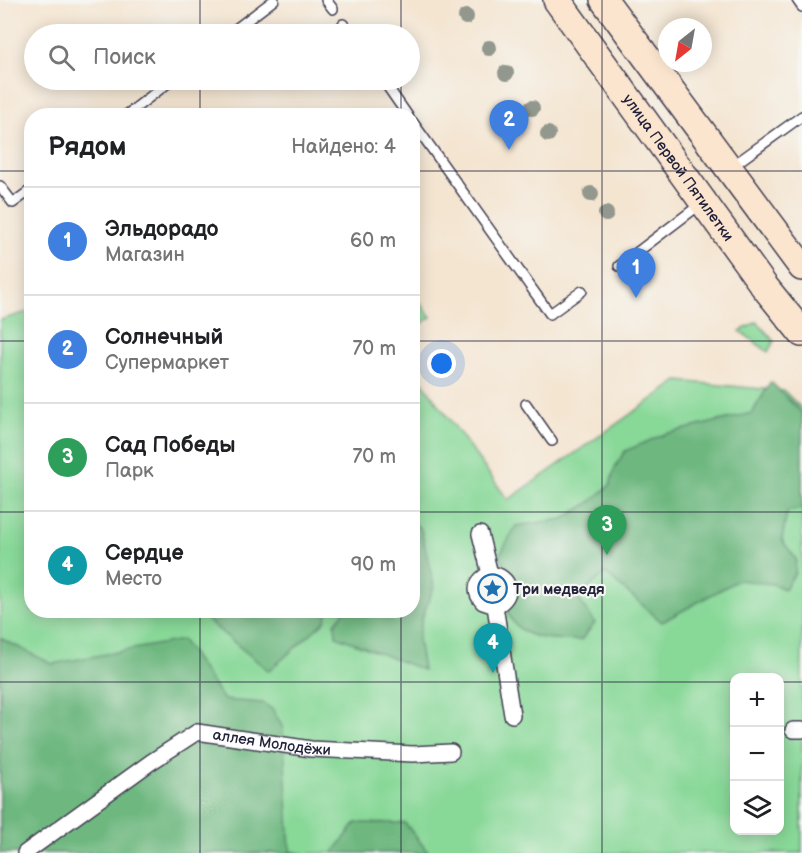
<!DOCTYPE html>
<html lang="ru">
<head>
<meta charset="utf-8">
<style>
	body { margin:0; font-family:"Balsamiq Sans",sans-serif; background:#f6f6f6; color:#202124 }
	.controls { position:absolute; right:18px; bottom:18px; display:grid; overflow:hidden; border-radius:12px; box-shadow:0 3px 15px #0003 }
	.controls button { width:54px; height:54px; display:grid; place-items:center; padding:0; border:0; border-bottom:2px solid #e0e0e0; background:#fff; color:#202124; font:30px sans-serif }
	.compass { position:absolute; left:658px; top:18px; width:54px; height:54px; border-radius:50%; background:#fff; box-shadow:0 3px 15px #0003; rotate:211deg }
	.you { position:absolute; left:442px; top:364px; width:21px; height:21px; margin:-15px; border:4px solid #fff; border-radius:50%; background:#1a73e8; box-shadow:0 0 0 9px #1a73e833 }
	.badge { display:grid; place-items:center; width:39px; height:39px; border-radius:50%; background:#d93025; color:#fff; font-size:20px; font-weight:700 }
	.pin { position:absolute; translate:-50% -50px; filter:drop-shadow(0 2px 3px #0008) }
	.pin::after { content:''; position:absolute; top:32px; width:21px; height:18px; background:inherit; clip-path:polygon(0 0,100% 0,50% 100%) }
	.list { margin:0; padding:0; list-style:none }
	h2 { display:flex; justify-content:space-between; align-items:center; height:78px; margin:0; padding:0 24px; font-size:26px }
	h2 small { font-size:20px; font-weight:400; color:#757577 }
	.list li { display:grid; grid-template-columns:39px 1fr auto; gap:18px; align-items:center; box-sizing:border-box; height:108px; padding:0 24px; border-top:2px solid #e0e0e0 }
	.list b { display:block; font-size:22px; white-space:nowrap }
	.list p { margin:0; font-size:20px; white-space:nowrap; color:#757577 }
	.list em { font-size:20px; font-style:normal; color:#757577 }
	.icon { flex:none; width:33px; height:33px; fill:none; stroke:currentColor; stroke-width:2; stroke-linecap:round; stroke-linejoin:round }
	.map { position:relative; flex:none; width:802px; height:853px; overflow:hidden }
	.search { position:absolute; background:#fff; box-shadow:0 3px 15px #0003; left:24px; top:24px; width:396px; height:66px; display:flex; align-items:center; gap:15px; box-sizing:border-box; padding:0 21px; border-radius:33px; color:#757577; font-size:22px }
	.panel { position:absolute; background:#fff; box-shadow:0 3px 15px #0003; left:24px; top:108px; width:396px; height:510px; border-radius:24px }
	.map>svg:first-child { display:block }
	.green { fill:#88d898; stroke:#557d6a; stroke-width:1.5; fill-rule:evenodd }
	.forest { fill:#6eb880; stroke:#486d5e; stroke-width:1.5 }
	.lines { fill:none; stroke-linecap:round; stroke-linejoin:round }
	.service-casing { stroke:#423f52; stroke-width:12 }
	.pedestrian-casing { stroke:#423f52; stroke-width:18 }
	.secondary-casing { stroke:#423f52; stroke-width:30 }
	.service { stroke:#fff; stroke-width:9 }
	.pedestrian { stroke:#fff; stroke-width:15 }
	.secondary { stroke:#fbe5cf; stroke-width:27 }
	.tree { fill:#92988e }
	.grid { fill:none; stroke:#22223b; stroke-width:1.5; stroke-opacity:0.55 }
	.labels { text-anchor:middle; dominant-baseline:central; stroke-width:4.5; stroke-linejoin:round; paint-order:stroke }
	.street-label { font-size:15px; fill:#22223b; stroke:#f6f6f2 }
	.poi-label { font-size:15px; font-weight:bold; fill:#22223b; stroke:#f6f6f2; text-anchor:start }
</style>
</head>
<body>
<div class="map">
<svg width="802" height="853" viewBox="0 0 802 853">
	<rect width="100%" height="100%" fill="#f6f6f2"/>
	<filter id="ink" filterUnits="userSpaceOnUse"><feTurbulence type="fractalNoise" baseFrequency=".0167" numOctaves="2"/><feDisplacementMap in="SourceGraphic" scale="12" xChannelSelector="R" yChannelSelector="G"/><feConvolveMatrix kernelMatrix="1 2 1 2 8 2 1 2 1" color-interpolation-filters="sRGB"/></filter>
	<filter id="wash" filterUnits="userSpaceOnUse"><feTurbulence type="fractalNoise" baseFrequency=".008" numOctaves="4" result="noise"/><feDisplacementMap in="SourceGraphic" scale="24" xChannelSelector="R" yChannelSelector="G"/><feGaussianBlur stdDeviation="1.35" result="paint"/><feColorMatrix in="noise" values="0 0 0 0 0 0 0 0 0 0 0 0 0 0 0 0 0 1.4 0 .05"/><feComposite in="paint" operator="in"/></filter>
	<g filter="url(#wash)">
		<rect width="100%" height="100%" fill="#f4e5d1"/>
		<!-- green -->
		<g class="green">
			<path d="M412 292 431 317 413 330H412Z"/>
			<path d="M31 311 32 610H412L413 369 508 500 678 381 784 391 802 409V853H0V320ZM734 678H780V830H734Z"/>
			<path d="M757 322 774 341 768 352 740 331Z"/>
		</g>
		<!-- forest -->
		<g class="forest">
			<path d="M771 382 802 413V509L787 512 782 540 796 559 795 573 785 589 772 584 738 580 662 622 605 573 578 598 595 623 581 640C561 639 528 642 514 623 510 619 508 612 505 606L512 582 500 554 516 526 563 519 589 503 610 485 615 467 625 451 665 434 752 413Z"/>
			<path d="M413 522 421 529 434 586 422 618 418 639 423 670 336 636 335 623 345 611 412 610Z"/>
			<path d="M196 611H328L325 621 269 671Z"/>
			<path d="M0 638 52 664 182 640 224 700 263 703 273 710 283 728 290 851 300 853H0Z"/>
			<path d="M356 823H405L429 853H333Z"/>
		</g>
	</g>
	<g filter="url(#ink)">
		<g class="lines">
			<defs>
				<g id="service">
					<path d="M326 0 333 9"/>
					<path d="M797 0 802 7"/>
					<path d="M343 24 351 34"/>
					<path d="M229 34 274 0"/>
					<path d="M383 80 408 116"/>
					<path d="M125 116 172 80"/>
					<path d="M412 121 550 314 582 291"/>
					<path d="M731 167 802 116"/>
					<path d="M0 186 13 203 32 189"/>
					<path d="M619 266 702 203"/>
					<path d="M526 404 552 441"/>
				</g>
				<g id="pedestrian">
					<path d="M480 534 490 574C476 580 473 591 483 602L495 606 512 715"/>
					<path d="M490 574C511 576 515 597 495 606"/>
					<path d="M793 730H802"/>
					<path id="s1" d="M25 853 151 762 197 732 311 749 413 754 451 752"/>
				</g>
				<g id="secondary">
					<path id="s2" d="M557 0 764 286 802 333"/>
					<path d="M604 0 802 267"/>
				</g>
			</defs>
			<!-- service casing -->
			<use href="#service" class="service-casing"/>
			<!-- pedestrian casing -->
			<use href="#pedestrian" class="pedestrian-casing"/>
			<!-- secondary casing -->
			<use href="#secondary" class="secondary-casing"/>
			<!-- service -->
			<use href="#service" class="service"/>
			<!-- pedestrian -->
			<use href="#pedestrian" class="pedestrian"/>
			<!-- secondary -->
			<use href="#secondary" class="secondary"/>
		</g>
		<!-- trees -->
		<g class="tree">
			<circle cx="466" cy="17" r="8"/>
			<circle cx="489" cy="48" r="8"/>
			<circle cx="506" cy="73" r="8"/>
			<circle cx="532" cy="108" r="8"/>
			<circle cx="548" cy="134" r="8"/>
			<circle cx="591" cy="194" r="8"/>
			<circle cx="606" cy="214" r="8"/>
		</g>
	</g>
	<!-- grid -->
	<path class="grid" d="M200 0V34M401 0V34M602 0V853M200 80V116M401 80V116M0 171H32M412 171H802M0 341H32M412 341H802M0 512H32M412 512H802M200 610V853M401 610V853M0 682H734M780 682H802"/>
	<!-- icons -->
	<defs>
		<symbol id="sight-ring" viewBox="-11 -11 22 22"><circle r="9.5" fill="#f6f6f2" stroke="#1f6fb2" stroke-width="1.5"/><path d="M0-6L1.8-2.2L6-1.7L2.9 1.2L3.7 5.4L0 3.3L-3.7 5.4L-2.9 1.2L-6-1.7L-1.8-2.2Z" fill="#1f6fb2"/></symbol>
	</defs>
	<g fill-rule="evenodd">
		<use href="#sight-ring" x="476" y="572" width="33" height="33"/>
	</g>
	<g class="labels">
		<!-- street labels -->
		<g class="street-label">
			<text stroke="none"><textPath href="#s2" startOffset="207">улица Первой Пятилетки</textPath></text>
			<text stroke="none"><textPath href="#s1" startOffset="286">аллея Молодёжи</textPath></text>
		</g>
		<!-- poi labels -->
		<g class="poi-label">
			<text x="513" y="589">Три медведя</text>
		</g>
	</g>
</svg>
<div class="controls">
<button>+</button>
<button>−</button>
<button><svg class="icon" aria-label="layers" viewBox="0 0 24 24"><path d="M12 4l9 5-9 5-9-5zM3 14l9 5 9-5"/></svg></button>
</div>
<svg class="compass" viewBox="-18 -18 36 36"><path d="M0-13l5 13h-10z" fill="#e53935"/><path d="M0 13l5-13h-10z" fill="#757577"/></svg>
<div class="you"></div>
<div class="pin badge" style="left:636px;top:298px;background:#3f7fe0">1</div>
<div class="pin badge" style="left:509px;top:150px;background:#3f7fe0">2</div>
<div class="pin badge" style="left:607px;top:555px;background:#2e9e5b">3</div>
<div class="pin badge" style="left:493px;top:673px;background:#0f9aa8">4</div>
<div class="search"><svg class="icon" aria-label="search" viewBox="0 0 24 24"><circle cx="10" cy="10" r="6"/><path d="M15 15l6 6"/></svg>Поиск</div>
<section class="panel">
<h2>Рядом<small>Найдено: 4</small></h2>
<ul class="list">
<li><span class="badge" style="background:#3f7fe0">1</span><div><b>Эльдорадо</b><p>Магазин</p></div><em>60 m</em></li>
<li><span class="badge" style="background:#3f7fe0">2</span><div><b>Солнечный</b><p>Супермаркет</p></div><em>70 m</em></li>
<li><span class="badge" style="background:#2e9e5b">3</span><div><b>Сад Победы</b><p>Парк</p></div><em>70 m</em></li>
<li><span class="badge" style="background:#0f9aa8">4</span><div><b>Сердце</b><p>Место</p></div><em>90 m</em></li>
</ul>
</section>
</div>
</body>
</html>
